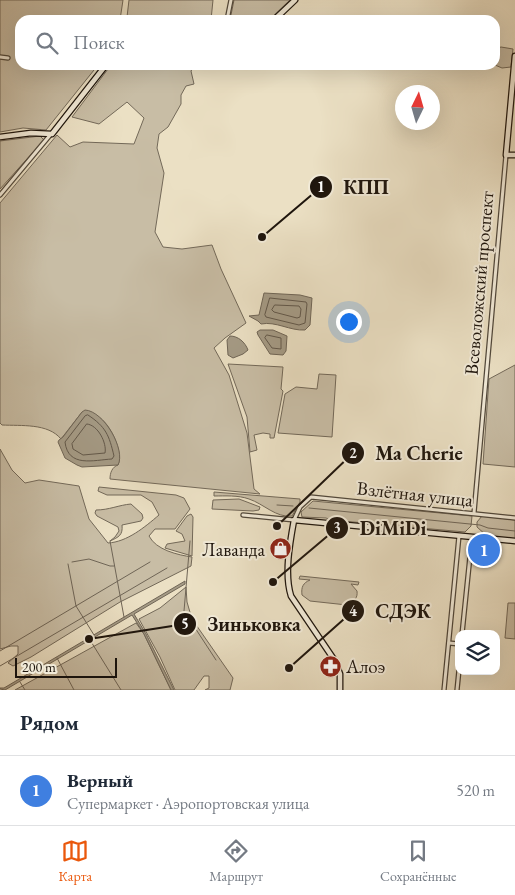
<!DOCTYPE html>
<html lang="ru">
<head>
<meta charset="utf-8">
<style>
	body { margin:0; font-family:"EB Garamond",serif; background:#f2f2f3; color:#1f2937 }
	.controls { position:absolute; right:15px; bottom:15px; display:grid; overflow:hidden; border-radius:10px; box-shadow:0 5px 20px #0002 }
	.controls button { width:45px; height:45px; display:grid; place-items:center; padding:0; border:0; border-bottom:1px solid #e0e1e3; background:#fff; color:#1f2937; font:25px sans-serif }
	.compass { position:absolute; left:395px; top:85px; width:45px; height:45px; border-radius:50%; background:#fff; box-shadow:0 5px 20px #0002; rotate:5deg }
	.scale { position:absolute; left:15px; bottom:12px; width:102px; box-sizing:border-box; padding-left:5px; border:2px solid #1e150d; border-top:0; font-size:14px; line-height:18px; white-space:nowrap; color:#1e150d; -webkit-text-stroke:4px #f2ebd9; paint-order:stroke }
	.you { position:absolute; left:348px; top:321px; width:18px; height:18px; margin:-12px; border:4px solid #fff; border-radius:50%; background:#1a73e8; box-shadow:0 0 0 8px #1a73e833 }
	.badge { display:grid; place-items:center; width:32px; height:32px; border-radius:50%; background:#ea580c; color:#fff; font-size:16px; font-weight:700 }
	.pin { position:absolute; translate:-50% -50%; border:2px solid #fff; box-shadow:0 1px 5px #0006 }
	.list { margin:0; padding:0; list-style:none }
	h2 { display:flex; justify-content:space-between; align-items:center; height:65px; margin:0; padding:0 20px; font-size:21px }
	h2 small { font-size:16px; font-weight:400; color:#747a83 }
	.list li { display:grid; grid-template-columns:32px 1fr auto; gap:15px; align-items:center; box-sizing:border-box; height:70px; padding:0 20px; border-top:1px solid #e0e1e3 }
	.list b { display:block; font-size:19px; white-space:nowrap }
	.list p { margin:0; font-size:16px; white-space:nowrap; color:#747a83 }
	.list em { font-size:16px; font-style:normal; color:#747a83 }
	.icon { flex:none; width:28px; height:28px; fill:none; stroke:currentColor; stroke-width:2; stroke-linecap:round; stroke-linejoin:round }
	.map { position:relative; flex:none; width:515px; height:690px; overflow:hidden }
	.search { position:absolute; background:#fff; box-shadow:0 5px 20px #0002; left:15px; right:15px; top:15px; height:55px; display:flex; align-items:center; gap:12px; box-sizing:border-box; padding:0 18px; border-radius:15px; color:#747a83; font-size:19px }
	.sheet { height:135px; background:#fff }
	nav { display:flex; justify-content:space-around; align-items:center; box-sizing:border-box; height:70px; border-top:1px solid #e0e1e3; background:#fff; font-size:14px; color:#747a83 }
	nav a { display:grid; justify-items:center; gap:2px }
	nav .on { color:#ea580c }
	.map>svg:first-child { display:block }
	.green { fill:#c8bda5; stroke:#736959 }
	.water { fill:#a59b86; stroke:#6f6556 }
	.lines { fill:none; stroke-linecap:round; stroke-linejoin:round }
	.shore { stroke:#62584a; stroke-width:1 }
	.stream { stroke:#6f6556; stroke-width:1 }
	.street-casing { stroke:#51483b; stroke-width:5.5 }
	.secondary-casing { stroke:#1e150d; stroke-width:7 }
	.street { stroke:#f2ebd9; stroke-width:3 }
	.secondary { stroke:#f2ebd9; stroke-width:4.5 }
	.labels { text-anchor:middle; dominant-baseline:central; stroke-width:4; stroke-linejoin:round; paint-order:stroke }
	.street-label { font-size:19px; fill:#1e150d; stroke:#f2ebd9 }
	.poi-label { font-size:19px; fill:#1e150d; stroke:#f2ebd9; text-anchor:end }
	.leader { fill:none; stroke:#1e150d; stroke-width:2 }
	.callout-dot { fill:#1e150d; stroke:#f2ebd9; stroke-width:2 }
	.mark-label { font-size:15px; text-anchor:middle; font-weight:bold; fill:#fff }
	.callout-label { font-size:20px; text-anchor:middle; font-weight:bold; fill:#1e150d; stroke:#f2ebd9; stroke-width:4; stroke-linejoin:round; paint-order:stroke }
</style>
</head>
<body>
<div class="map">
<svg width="515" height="690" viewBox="0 0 515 690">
	<rect width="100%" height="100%" fill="#ebe0c4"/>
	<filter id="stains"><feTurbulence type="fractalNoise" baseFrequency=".004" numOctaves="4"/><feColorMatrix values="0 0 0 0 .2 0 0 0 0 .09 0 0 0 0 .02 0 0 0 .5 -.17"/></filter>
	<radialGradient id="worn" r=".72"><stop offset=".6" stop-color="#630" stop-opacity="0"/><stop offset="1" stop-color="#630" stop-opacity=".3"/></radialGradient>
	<!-- green -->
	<g class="green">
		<path d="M0 0H123L120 20H20V65H98L46 130 23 128 0 132Z"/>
		<path d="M129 0H213L211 20H128L127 17Z"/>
		<path d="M234 0H290L269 20H230Z"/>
		<path d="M501 47 513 49 511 67 502 68 495 65V49Z"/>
		<path d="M111 65H195L191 71 194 84 186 86 181 95V104L168 127 159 134 157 148 164 173 155 232 163 247 182 249 212 245 221 269 246 323 225 338 214 348 229 375 247 433 254 489 260 494 110 479C110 473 112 467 118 465 124 453 110 422 97 416 93 413 87 413 82 412L61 439C48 423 21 426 2 425L0 423V203L57 135 70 147 83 142 134 144 144 118 127 102 99 124 72 117Z"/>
		<path d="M40 136 44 140 0 189V141Z"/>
		<path d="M228 364 283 367 281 389 283 391 274 438H270V434L263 433 254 435 257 450 250 452 247 417Z"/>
		<path d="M515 365V467L483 464 489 379Z"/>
		<path d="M319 374 336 375 332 437 278 433 285 394 296 387 317 389Z"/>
		<path d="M0 449 12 470 25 483 39 480 79 486 89 519 108 543C127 542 145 527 159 515L152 502 141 495H107L98 491 99 487 176 495 184 498 190 509 175 529H155L149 536C156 550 178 555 192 557L191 566 120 602 31 657 13 666 8 663 18 654V646H11L0 649Z"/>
		<path d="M214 492 300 499V502L292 516C276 518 264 504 249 499 238 495 225 496 214 496Z"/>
		<path d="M239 499 260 507 259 510 253 511 212 509 213 500Z"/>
		<path d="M313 501 472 516 471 526 465 532 331 520 326 518 302 517 301 512Z"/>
		<path d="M131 504 142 514 143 518 141 521 122 525C123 535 119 537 110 541L115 537 119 531 118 527 97 516 95 513 96 510C109 510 119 505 131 504Z"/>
		<path d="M191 514 193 517 192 556 165 548 167 544 185 541 182 534 176 531 187 516Z"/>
		<path d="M482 516 515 520V539L487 536 477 527V522Z"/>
		<path d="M300 576 359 582 358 585 351 584 357 591C358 598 354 602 347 605L310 601 302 595C301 587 303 583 310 580L299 579Z"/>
		<path d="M186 587 187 602 192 619 233 678 230 690H205L209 688V676H204L194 690H175L160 657 139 619 160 608Z"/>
		<path d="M508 603H515V639L505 638Z"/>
		<path d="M136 623 144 634 171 690H15Z"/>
	</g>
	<!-- water -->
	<g class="water">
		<path d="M264 293 300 295 312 298 310 325 305 330C290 331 276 321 261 324L258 321 249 316 259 315Z"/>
		<path d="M260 330H273L287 336 286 351 283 355 270 354 258 335 257 332Z"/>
		<path d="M230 336C238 336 245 342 248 350L243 354 233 358 228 355 227 340Z"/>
		<path d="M85 410C104 411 126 450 118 465L82 467 77 465 65 458 58 442 59 440 63 437 82 412Z"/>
		<path d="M185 581V584L134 614 146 634 174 690H171L144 634 132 615 5 690 0 689V688H4Z"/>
	</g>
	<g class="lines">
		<!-- shore -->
		<g class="shore">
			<path d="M270 298 306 302 307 304 305 323 299 325 266 317 265 315Z"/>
			<path d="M275 305 299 306 301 309 300 317 297 318 274 312 272 310Z"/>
			<path d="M267 335 281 338V349L272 348 265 338Z"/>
			<path d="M88 415C106 427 109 435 114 456L112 459C94 460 68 468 65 442L85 416Z"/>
			<path d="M87 424C98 425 107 443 105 453L83 455 73 449 72 444Z"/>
		</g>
		<!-- stream -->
		<g class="stream">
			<path d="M277 505 293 506"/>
			<path d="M309 508 480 525 488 528 515 531"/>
			<path d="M110 541 124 617"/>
			<path d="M190 541 184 611 216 660"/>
			<path d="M72 562 89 559 110 566H114"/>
			<path d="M68 564 76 606 94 635"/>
			<path d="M90 640 121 690"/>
			<path d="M0 651 150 562"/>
			<path d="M57 658 74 690"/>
			<path d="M0 666 167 568"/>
			<path d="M20 682 25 690"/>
		</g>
		<defs>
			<g id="street">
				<path d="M227 20 231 0"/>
				<path d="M0 57 8 58"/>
				<path d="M0 195 51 134"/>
				<path d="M474 513 506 155"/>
				<path d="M243 515 294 520 300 507 311 497 515 518"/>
				<path d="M462 634 472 537"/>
				<path d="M449 643 459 644"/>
				<path d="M444 690 459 536"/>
				<path d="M457 690 459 670"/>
			</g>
			<g id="secondary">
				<path d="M274 20 295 0"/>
				<path d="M515 56 506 155H515"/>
				<path d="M0 137 31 133 52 134 106 65"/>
				<path d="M340 690V674L335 661 291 596C284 574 290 542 294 520L515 541"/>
			</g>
		</defs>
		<!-- street casing -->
		<use href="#street" class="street-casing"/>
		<!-- secondary casing -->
		<use href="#secondary" class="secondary-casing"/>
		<!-- street -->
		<use href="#street" class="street"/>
		<!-- secondary -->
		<use href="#secondary" class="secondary"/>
	</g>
	<!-- icons -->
	<defs>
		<symbol id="shop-disc" viewBox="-11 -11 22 22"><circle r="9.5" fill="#8f2418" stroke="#f2ebd9"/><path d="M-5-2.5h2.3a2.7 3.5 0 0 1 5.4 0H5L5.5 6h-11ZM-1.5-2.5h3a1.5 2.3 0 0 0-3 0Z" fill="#fff"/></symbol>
		<symbol id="pharmacy-disc" viewBox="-11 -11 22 22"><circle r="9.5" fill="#8f2418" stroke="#f2ebd9"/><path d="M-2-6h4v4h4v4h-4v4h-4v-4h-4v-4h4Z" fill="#fff"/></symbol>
	</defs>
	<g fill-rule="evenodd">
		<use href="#shop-disc" x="268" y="536" width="25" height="25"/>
		<use href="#pharmacy-disc" x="318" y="654" width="25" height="25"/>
	</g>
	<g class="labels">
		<!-- street labels -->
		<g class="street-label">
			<text transform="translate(479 283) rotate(-85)">Всеволожский проспект</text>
			<text transform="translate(415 494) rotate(6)">Взлётная улица</text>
		</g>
		<!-- poi labels -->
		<g class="poi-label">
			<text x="265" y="549">Лаванда</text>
			<text x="346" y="666" text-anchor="start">Алоэ</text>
		</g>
	</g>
	<!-- callouts -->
	<path class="leader" d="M262 237L321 187M277 526L353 453M273 582L337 528M289 668L353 611M89 639L185 624"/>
	<g class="callout-dot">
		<circle cx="262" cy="237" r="5"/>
		<circle cx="277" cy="526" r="5"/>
		<circle cx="273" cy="582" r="5"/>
		<circle cx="289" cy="668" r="5"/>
		<circle cx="89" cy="639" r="5"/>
		<circle cx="321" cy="187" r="12"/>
		<circle cx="353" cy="453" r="12"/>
		<circle cx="337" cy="528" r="12"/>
		<circle cx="353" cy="611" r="12"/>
		<circle cx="185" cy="624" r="12"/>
	</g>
	<g class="mark-label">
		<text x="321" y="192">1</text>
		<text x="353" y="458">2</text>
		<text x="337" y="533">3</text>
		<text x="353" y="616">4</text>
		<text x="185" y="629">5</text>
	</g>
	<g class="callout-label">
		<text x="366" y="194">КПП</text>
		<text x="419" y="460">Ma Cherie</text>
		<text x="393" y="535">DiMiDi</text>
		<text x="403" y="618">СДЭК</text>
		<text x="254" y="631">Зиньковка</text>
	</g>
	<rect width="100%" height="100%" filter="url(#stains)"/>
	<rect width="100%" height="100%" fill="url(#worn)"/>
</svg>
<div class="controls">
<button><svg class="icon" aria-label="layers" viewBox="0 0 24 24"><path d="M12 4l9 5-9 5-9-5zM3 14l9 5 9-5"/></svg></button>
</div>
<svg class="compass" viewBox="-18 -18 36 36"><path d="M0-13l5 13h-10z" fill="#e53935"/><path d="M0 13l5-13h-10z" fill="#747a83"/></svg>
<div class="scale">200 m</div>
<div class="you"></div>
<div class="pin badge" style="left:484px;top:550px;background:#3f7fe0">1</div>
<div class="search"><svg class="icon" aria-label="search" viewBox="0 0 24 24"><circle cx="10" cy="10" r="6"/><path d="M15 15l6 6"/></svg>Поиск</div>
</div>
<section class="sheet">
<h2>Рядом<small></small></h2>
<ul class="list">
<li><span class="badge" style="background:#3f7fe0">1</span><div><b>Верный</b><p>Супермаркет · Аэропортовская улица</p></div><em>520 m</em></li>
</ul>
</section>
<nav>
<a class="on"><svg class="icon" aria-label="map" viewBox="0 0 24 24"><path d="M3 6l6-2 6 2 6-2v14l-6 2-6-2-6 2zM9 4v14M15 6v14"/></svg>Карта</a>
<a><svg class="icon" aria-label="directions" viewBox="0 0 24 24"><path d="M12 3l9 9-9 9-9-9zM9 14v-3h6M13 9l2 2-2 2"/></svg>Маршрут</a>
<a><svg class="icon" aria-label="saved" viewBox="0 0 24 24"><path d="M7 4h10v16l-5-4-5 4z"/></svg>Сохранённые</a>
</nav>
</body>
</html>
